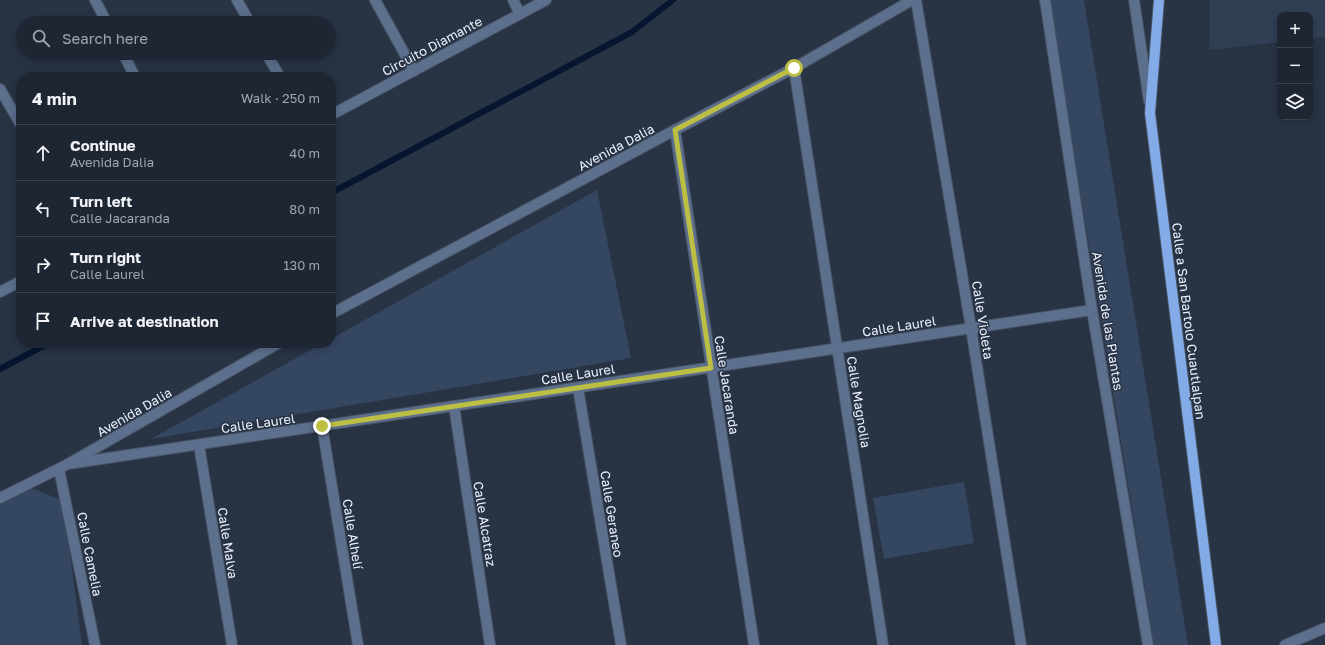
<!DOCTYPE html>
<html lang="en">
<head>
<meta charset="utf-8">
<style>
	body { margin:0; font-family:"Golos Text",sans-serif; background:#2b323f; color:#f1f3f6 }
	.controls { position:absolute; right:12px; top:12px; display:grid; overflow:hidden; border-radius:8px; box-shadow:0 2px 10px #0003 }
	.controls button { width:36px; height:36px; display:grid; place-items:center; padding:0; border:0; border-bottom:1px solid #3c434e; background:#1e2633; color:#f1f3f6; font:20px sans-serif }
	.stop { position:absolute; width:12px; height:12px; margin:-9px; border:3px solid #bcbf44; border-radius:50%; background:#fff }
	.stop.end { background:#bcbf44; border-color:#fff; box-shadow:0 1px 4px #0008 }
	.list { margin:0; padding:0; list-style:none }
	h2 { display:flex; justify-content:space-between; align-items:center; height:52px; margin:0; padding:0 16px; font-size:17px }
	h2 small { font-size:13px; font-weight:400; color:#a1a5ac }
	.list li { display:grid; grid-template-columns:26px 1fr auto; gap:12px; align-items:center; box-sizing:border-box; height:56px; padding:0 16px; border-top:1px solid #3c434e }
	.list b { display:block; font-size:15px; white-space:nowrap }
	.list p { margin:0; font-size:13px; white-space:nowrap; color:#a1a5ac }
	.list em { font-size:13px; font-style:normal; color:#a1a5ac }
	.icon { flex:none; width:22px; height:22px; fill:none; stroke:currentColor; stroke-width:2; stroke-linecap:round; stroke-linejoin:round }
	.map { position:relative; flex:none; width:1325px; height:645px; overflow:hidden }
	.search { position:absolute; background:#1e2633; box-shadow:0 2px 10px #0003; left:16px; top:16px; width:320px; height:44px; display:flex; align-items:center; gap:10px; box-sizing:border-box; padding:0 14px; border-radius:22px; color:#a1a5ac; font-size:15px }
	.panel { position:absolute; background:#1e2633; box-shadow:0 2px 10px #0003; left:16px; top:72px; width:320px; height:276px; border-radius:16px }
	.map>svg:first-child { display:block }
	.built { fill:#303f54 }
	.green { fill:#354661 }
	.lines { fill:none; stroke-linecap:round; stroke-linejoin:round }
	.stream { stroke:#061630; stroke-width:6 }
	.minor-casing { stroke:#475262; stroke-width:12 }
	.major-casing { stroke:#475262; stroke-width:12 }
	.minor { stroke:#5c6f8d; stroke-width:10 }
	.major { stroke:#83abe8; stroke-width:10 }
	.route { stroke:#bcbf44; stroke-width:5 }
	.labels { text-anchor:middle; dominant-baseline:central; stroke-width:3; stroke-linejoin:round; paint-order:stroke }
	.street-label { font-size:13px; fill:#ebf2fd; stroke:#283344 }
</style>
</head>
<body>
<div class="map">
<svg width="1325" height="645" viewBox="0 0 1325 645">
	<rect width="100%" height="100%" fill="#283344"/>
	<!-- built -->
	<path class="built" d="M1210 0H1325V37L1310 39V15H1280V42L1209 50Z"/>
	<!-- green -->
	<g class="green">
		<path d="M1049 0H1084L1188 645H1154Z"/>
		<path d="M597 190 631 358 151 439 323 343H331V339Z"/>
		<path d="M964 482 974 543 884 559 873 498Z"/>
		<path d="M30 487 63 501 82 645H0V502Z"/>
	</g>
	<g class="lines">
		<!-- stream -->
		<g class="stream">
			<path d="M331 193 632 32 673 0"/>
			<path d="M0 369 49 343"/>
		</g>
		<defs>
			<g id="minor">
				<path d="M95 0 107 23"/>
				<path d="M237 0 250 23"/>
				<path d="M375 0 414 71"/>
				<path d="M513 0 520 14"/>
				<path d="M916 0 971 328 1021 645"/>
				<path d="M1045 0 1092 310 1148 645"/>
				<path d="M1134 0 1149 101"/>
				<path d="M123 53 135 77"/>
				<path d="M266 53 280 77"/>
				<path d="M794 68 883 645"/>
				<path d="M0 89 21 125"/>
				<path d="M331 115 546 0"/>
				<path d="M675 130 754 645"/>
				<path d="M0 292 21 281"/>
				<path d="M331 314 675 130 794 68 912 0"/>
				<path d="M578 388 621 645"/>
				<path d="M454 406 490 645"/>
				<path d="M322 426 358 645"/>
				<path d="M199 445 232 645"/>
				<path d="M68 464 1092 310"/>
				<path d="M59 469 95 645"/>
				<path d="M0 498 68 464 279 343"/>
				<path d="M1285 645 1325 628"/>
			</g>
			<path id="major" d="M1159 0 1150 113 1216 645"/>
		</defs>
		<!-- minor casing -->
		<use href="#minor" class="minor-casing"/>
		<!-- major casing -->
		<use href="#major" class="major-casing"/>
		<!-- minor -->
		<use href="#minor" class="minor"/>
		<!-- major -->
		<use href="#major" class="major"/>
	</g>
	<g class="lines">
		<!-- route -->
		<path class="route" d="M322 426 711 368 675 130 794 68"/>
	</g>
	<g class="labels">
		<!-- street labels -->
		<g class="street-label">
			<text transform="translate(432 46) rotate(-28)">Circuito Diamante</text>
			<text transform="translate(616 147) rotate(-28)">Avenida Dalia</text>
			<text transform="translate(983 320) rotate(81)">Calle Violeta</text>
			<text transform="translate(1108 321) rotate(81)">Avenida de las Plantas</text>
			<text transform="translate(1189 321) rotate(83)">Calle a San Bartolo Cuautlalpan</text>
			<text transform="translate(899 326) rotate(-9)">Calle Laurel</text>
			<text transform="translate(578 374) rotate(-9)">Calle Laurel</text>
			<text transform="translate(727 385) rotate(81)">Calle Jacaranda</text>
			<text transform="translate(859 402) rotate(81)">Calle Magnolia</text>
			<text transform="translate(134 412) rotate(-30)">Avenida Dalia</text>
			<text transform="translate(258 423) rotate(-8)">Calle Laurel</text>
			<text transform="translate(612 514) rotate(81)">Calle Geraneo</text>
			<text transform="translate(485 524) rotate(81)">Calle Alcatraz</text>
			<text transform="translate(353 534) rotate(81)">Calle Alhelí</text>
			<text transform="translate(228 543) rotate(81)">Calle Malva</text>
			<text transform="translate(90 554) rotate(79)">Calle Camelia</text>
		</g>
	</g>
</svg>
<div class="controls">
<button>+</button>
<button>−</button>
<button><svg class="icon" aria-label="layers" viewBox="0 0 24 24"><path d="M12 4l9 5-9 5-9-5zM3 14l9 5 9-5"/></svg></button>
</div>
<div class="stop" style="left:794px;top:68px"></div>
<div class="stop end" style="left:322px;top:426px"></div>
<div class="search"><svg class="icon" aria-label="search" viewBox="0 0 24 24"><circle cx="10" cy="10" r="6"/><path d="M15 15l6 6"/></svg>Search here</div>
<section class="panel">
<h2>4 min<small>Walk · 250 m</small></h2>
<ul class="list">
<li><svg class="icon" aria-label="ahead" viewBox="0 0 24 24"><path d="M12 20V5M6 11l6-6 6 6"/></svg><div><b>Continue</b><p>Avenida Dalia</p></div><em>40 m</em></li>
<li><svg class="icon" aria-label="left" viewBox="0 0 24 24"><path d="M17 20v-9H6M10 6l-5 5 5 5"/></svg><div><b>Turn left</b><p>Calle Jacaranda</p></div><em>80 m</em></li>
<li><svg class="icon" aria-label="right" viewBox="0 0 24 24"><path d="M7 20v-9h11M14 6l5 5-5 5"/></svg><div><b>Turn right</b><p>Calle Laurel</p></div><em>130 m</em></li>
<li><svg class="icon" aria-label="arrive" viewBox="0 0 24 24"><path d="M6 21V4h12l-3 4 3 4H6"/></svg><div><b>Arrive at destination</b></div></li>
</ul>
</section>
</div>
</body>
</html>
